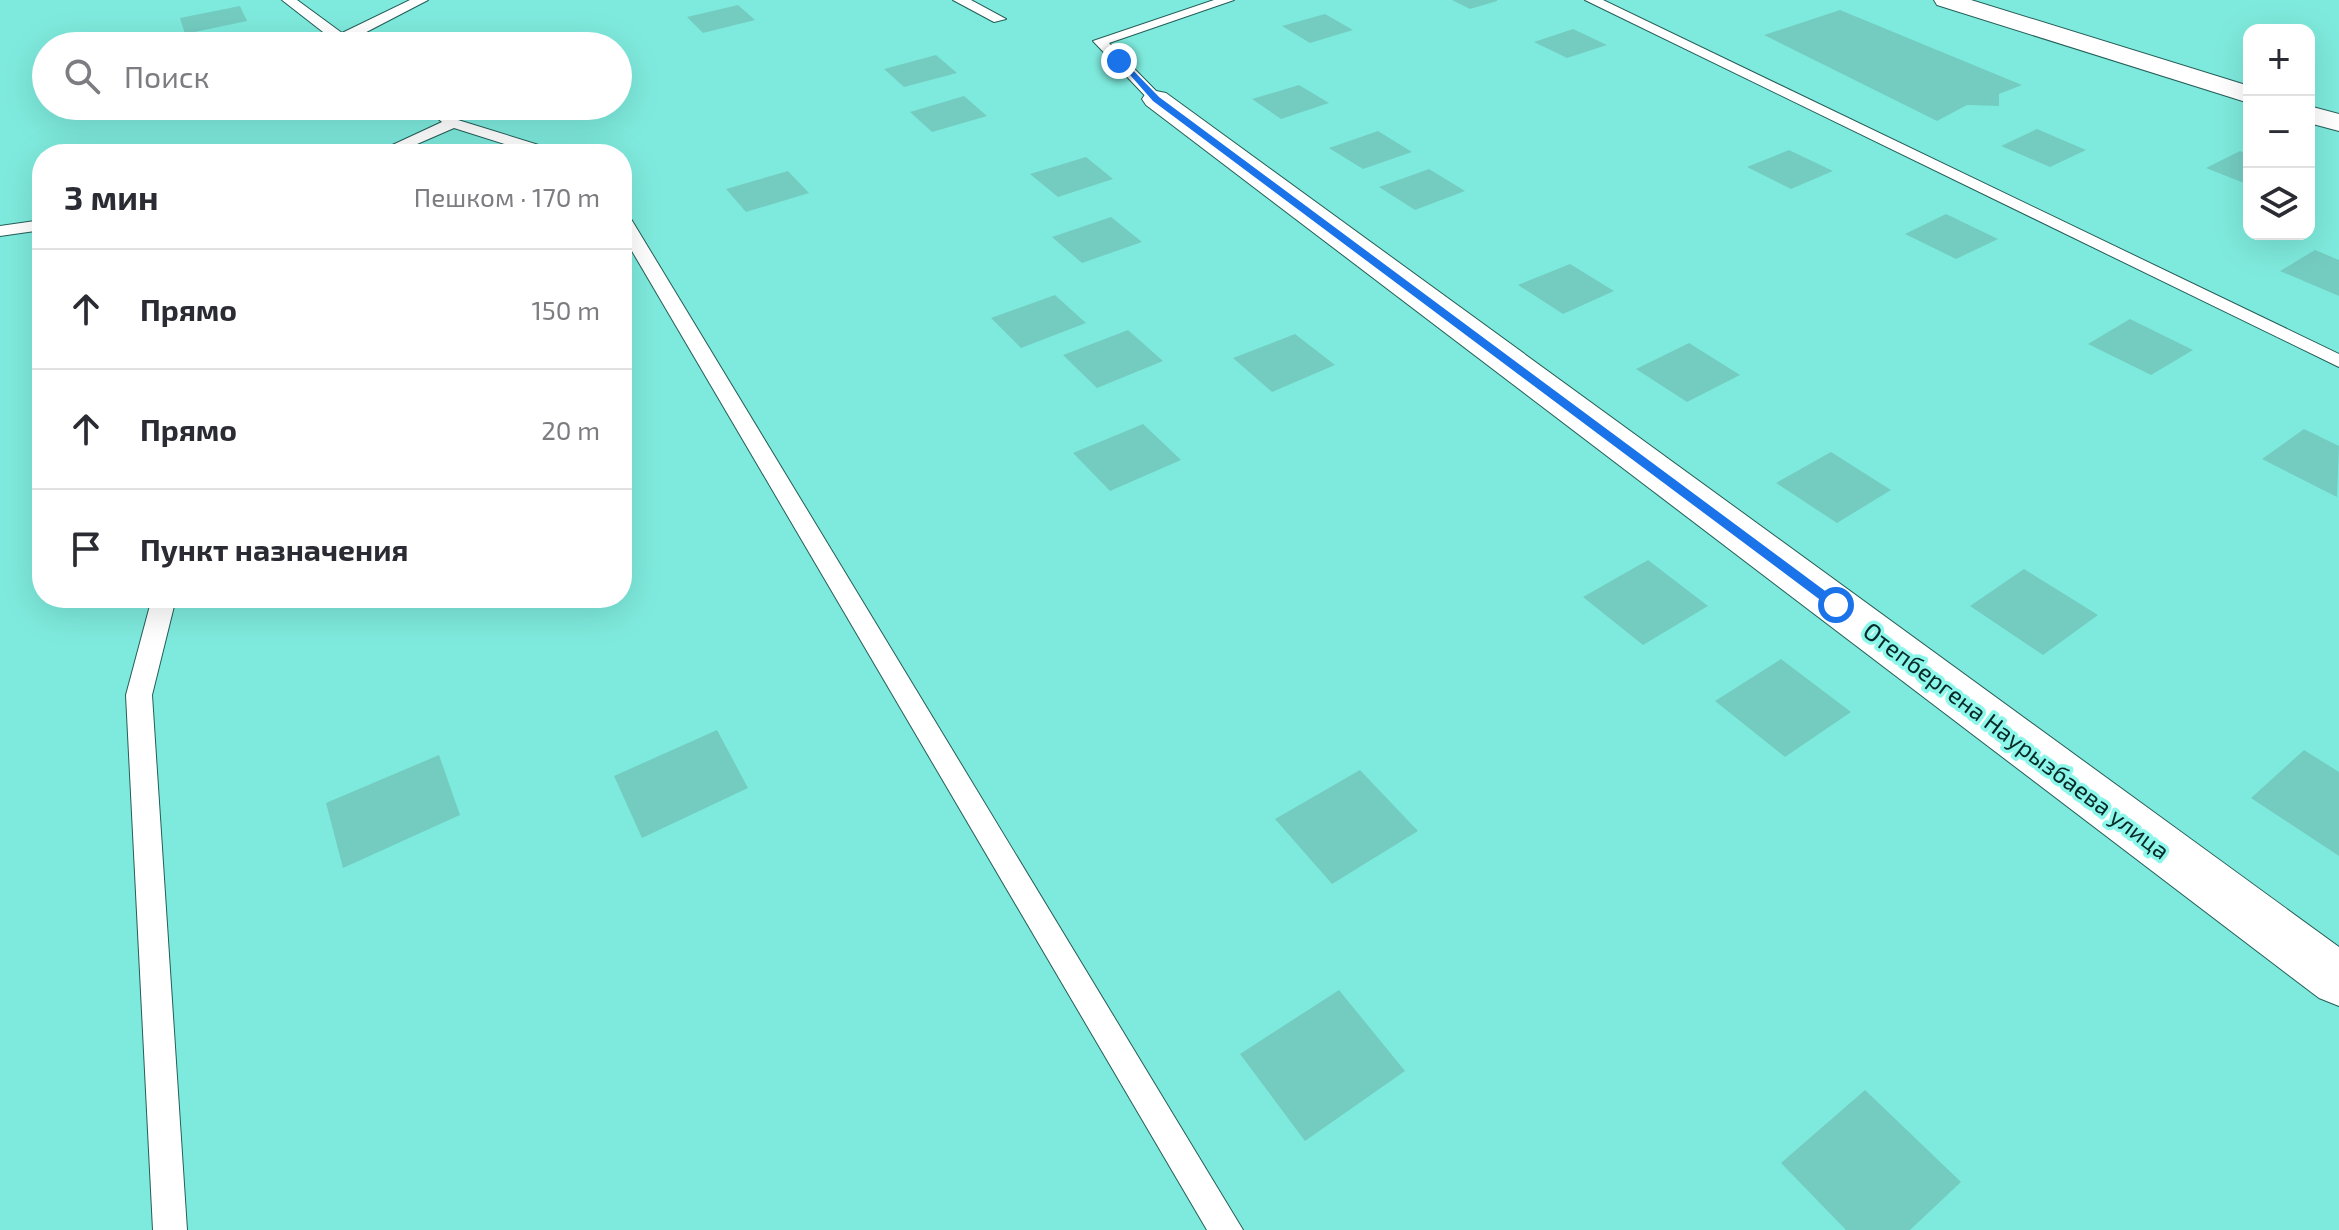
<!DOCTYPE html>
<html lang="ru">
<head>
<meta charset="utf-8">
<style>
	body { margin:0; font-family:"Exo 2",sans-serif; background:#f2f2f3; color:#2b2b33 }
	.controls { position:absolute; right:24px; top:24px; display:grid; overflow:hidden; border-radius:16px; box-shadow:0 8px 32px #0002 }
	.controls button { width:72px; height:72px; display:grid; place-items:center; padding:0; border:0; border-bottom:2px solid #e1e1e2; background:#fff; color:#2b2b33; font:40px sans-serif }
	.stop { position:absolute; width:24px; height:24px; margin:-18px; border:6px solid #1a73e8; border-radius:50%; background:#fff }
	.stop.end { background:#1a73e8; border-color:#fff; box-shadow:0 2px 8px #0008 }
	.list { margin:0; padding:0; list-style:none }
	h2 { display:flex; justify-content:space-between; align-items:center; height:104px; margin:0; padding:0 32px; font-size:34px }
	h2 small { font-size:26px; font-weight:400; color:#7c7c81 }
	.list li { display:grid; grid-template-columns:52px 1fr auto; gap:24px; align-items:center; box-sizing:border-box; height:120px; padding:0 32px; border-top:2px solid #e1e1e2 }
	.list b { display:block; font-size:30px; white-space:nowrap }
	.list em { font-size:26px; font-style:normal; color:#7c7c81 }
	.icon { flex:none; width:44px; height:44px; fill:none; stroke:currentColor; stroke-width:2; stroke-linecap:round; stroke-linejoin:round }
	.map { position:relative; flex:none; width:2339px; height:1230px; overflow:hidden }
	.search { position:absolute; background:#fff; box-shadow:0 8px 32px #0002; left:32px; top:32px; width:600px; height:88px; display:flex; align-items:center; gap:20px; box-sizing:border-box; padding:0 28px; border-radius:44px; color:#7c7c81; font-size:30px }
	.panel { position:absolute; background:#fff; box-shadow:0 8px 32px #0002; left:32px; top:144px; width:600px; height:464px; border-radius:32px }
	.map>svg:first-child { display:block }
	.building { fill:#74ccc1 }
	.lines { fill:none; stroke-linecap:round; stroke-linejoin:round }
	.lane-casing { stroke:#245e58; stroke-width:2 }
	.street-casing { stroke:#245e58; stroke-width:2 }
	.lane { fill:#fff; fill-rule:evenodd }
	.street { fill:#fff; fill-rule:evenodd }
	.route { fill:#1a73e8 }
	.labels { text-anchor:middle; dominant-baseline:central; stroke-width:7; stroke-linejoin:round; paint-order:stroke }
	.street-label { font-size:24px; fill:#062a27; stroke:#8cf7ea }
</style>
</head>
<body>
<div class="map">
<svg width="2339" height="1230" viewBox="0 0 2339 1230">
	<rect width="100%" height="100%" fill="#7eeadd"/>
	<!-- building -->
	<g class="building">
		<path d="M1452 0H1497V1L1470 9Z"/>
		<path d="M738 5 755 20 703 33 687 17Z"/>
		<path d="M240 6 247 21 185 34 180 18Z"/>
		<path d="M1840 10 2022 85 1999 94V106L1967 105 1937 121 1764 35Z"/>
		<path d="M1325 14 1353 30 1310 43 1282 26Z"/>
		<path d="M1573 29 1607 45 1567 58 1534 42Z"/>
		<path d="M936 55 957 73 904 87 884 69Z"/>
		<path d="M1299 85 1329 103 1281 119 1252 99Z"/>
		<path d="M964 96 987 116 932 132 910 112Z"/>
		<path d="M2037 129 2086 150 2050 167 2001 146Z"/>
		<path d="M1378 131 1412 152 1363 169 1329 148Z"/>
		<path d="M1789 150 1833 171 1791 189 1747 167Z"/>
		<path d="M2240 151 2249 155V185L2206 168Z"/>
		<path d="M1086 157 1113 179 1058 197 1030 174Z"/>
		<path d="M1429 169 1465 191 1415 210 1379 187Z"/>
		<path d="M788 171 809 193 746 212 726 189Z"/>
		<path d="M1946 214 1998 239 1956 259 1905 234Z"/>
		<path d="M1111 217 1142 242 1082 263 1052 237Z"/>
		<path d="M2315 250 2339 260V296L2280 271Z"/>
		<path d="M1570 264 1614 291 1563 314 1518 285Z"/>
		<path d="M1055 295 1086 323 1021 348 991 318Z"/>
		<path d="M2130 319 2193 350 2151 375 2088 344Z"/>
		<path d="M1128 330 1163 361 1097 388 1063 355Z"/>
		<path d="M1295 334 1335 365 1272 392 1233 358Z"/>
		<path d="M1689 343 1740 375 1687 402 1636 369Z"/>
		<path d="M1143 424 1181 460 1110 491 1073 453Z"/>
		<path d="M2304 429 2339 446 2337 497 2262 459Z"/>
		<path d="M1831 452 1891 490 1837 523 1776 483Z"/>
		<path d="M1648 560 1708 606 1643 645 1583 597Z"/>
		<path d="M2024 569 2098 615 2043 655 1970 606Z"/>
		<path d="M1781 659 1851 712 1785 757 1715 701Z"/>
		<path d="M717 730 748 788 642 838 614 776Z"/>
		<path d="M2304 750 2339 772V856L2251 798Z"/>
		<path d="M439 755 460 815 343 868 326 803Z"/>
		<path d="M1360 770 1418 831 1332 884 1275 819Z"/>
		<path d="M1339 990 1405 1071 1305 1141 1240 1054Z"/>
		<path d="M1865 1090 1961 1182 1910 1230H1846L1781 1163Z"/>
	</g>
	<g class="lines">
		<defs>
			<g id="lane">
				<path d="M282 0H297L342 33 410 0H428L351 40 357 46H341Z"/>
				<path d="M953 0H971L1006 19 994 22Z"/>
				<path d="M1214 0H1234L1109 43 1161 96V102H1151L1093 41Z"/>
				<path d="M1585 0H1603L2339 354V367Z"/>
				<path d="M422 106H440L458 120 558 151 560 154H536L454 128 394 154H373L442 122Z"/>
				<path d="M622 214 631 219 1243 1230H1207L622 234Z"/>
				<path d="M42 220V230L0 236V226Z"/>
				<path d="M152 598H176L152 695 187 1230H153L126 695Z"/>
			</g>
			<g id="street">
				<path d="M1934 0H1971L2249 86V103L1937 5Z"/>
				<path d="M1156 91 1166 93 2339 947V1006L2319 998 1146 105 1142 99 1146 93Z"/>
				<path d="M2309 106 2339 114V131L2309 123Z"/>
			</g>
		</defs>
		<!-- lane casing -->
		<use href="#lane" class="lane-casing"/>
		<!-- street casing -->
		<use href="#street" class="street-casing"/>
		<!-- lane -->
		<use href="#lane" class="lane"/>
		<!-- street -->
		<use href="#street" class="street"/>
	</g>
	<!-- route -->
	<path class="route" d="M1116 59H1122L1159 97 1840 602V608H1831L1153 101Z"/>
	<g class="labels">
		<!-- street labels -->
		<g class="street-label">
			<text transform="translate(2017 740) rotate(37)">Отепбергена Наурызбаева улица</text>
		</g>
	</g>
</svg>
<div class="controls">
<button>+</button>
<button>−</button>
<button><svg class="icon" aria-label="layers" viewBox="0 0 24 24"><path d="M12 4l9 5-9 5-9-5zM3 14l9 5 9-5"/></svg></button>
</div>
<div class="stop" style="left:1836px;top:605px"></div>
<div class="stop end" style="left:1119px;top:61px"></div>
<div class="search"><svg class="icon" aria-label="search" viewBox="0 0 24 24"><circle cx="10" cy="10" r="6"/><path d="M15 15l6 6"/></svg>Поиск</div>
<section class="panel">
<h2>3 мин<small>Пешком · 170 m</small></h2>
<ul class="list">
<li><svg class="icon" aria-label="ahead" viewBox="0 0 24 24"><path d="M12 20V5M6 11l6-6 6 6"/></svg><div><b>Прямо</b></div><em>150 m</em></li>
<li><svg class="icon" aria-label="ahead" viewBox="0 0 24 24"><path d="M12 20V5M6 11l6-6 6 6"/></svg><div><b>Прямо</b></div><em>20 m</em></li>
<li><svg class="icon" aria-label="arrive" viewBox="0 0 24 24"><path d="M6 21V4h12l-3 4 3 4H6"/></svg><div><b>Пункт назначения</b></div></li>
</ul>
</section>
</div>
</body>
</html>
